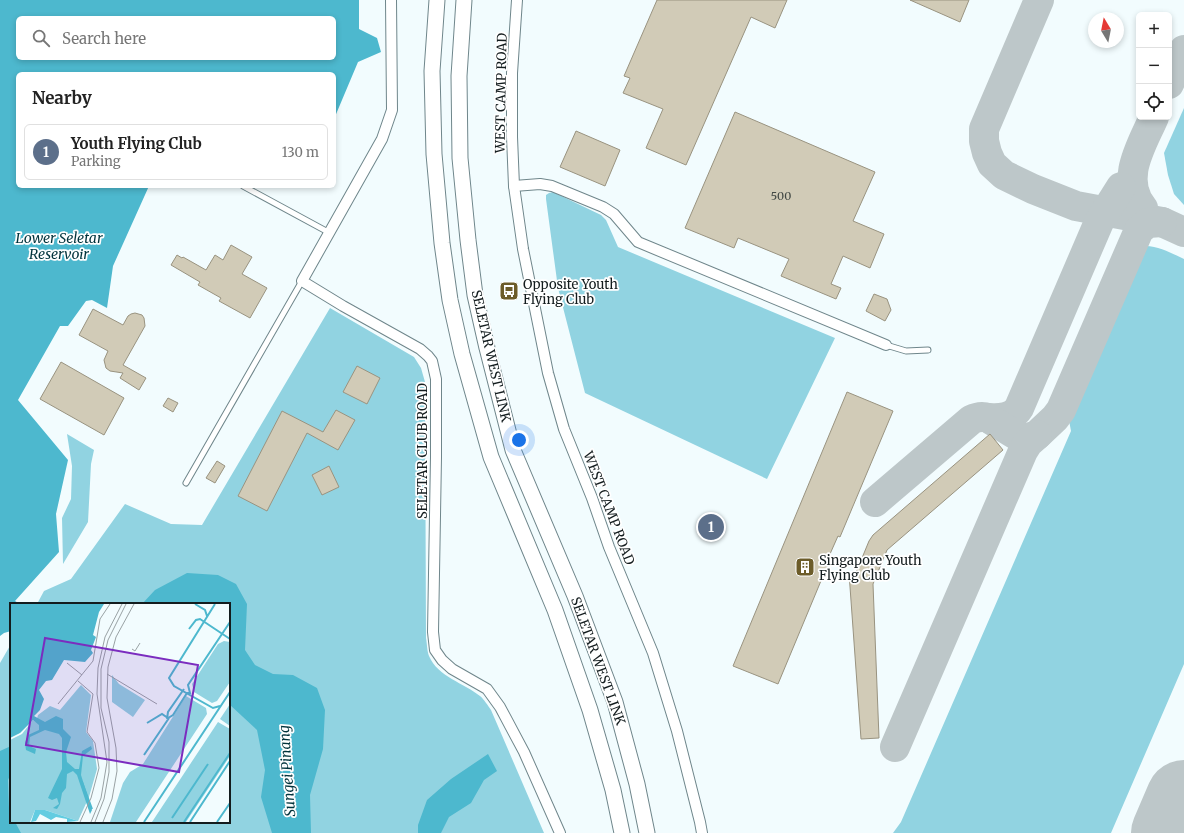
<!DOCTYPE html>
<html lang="en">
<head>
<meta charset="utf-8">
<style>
	body { margin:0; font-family:Merriweather,serif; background:#f6f6f6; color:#222 }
	.controls { position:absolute; right:12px; top:12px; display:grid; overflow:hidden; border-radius:6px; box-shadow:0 2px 6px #0003 }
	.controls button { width:36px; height:36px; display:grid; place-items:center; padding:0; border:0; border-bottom:1px solid #e0e0e0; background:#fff; color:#222; font:20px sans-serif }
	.compass { position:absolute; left:1088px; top:12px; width:36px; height:36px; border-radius:50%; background:#fff; box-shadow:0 2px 6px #0003; rotate:350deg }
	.you { position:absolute; left:519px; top:440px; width:14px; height:14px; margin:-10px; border:3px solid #fff; border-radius:50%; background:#1a73e8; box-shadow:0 0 0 6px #1a73e833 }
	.badge { display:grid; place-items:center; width:26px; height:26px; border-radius:50%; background:#d93025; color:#fff; font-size:13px; font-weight:700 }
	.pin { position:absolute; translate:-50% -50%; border:2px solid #fff; box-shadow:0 1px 4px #0006 }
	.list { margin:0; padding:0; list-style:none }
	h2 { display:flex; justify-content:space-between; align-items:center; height:52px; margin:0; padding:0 16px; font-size:17px }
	h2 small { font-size:13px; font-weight:400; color:#767676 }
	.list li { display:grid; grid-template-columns:26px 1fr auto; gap:12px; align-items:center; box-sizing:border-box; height:56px; margin:0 8px 8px; padding:0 8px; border:1px solid #e0e0e0; border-radius:6px }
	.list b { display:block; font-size:15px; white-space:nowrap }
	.list p { margin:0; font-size:13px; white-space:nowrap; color:#767676 }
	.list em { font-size:13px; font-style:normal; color:#767676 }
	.icon { flex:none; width:22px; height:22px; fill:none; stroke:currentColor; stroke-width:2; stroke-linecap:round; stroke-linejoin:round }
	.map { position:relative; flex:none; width:1184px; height:833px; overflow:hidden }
	.search { position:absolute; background:#fff; box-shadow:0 2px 6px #0003; left:16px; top:16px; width:320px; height:44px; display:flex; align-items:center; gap:10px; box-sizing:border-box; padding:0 14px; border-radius:6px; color:#767676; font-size:15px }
	.panel { position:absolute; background:#fff; box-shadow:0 2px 6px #0003; left:16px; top:72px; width:320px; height:116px; border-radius:6px }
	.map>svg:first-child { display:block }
	.green { fill:#91d3e1 }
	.water { fill:#4db8ce; fill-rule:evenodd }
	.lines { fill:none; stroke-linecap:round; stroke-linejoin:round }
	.taxiway { stroke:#bdc7c9; stroke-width:30 }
	.runway { stroke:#bdc7c9; stroke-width:76 }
	.building { fill:#d1cbb7; stroke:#999380 }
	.lane-casing { stroke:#6f868b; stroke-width:7 }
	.street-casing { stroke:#6f868b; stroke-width:12 }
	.secondary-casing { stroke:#6f868b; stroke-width:17 }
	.lane { stroke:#fff; stroke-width:5 }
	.street { stroke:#fff; stroke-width:10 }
	.secondary { stroke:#fff; stroke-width:15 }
	.labels { text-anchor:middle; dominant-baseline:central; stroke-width:3.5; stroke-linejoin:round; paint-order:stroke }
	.number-label { font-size:11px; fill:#424844 }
	.street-label { font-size:13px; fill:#131c1e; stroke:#fff }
	.poi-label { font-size:13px; fill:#131c1e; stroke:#fff; text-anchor:start }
	.water-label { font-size:14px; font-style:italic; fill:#00333c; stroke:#fff }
	.inset-river { fill:none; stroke:#4db8ce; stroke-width:2 }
	.inset-road { fill:none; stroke:#99a2a4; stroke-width:1 }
	.view { fill:#7b2cbf; fill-opacity:0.15; stroke:#7b2cbf; stroke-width:2 }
	.inset-edge { fill:none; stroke:#131c1e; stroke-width:2 }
</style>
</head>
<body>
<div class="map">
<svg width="1184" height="833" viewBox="0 0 1184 833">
	<rect width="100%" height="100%" fill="#f2fcfe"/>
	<!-- green -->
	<g class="green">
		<path d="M1184 108V205L1174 194 1168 175 1164 153Z"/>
		<path d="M553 192 601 215 606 220 618 247 835 338 767 479 585 393 558 288 546 199V195L549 193Z"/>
		<path d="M1143 246C1158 245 1171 253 1184 259V664L1111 833H893L901 822 1071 431 1068 415 1137 253Z"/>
		<path d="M330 308 414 357 421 368 425 382 426 638C427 643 427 651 429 656 438 677 464 683 480 696 484 699 488 706 491 710L544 833H0V663L11 644V822H229V604H37L44 591 71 579 125 504 171 524 202 525Z"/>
		<path d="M67 434 94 450 91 464 88 522 63 564 62 518 71 499 72 466Z"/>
	</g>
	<!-- water -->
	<g class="water">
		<path d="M0 0H359V29L377 38 381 52 358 62 334 119V74H18V186H149L113 266 107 308 92 300 86 301 68 326H60L18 400 68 460 56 514 59 552 15 601 20 604H11V631L4 633 0 636ZM18 18H334V58H18Z"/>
		<path d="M187 573 218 575 236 584 247 604 245 650 255 665 273 674 293 675 317 688 325 710 323 749 310 795 311 833H272L261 797 265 770 257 730 229 704V604H142L155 590Z"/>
		<path d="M11 746V773L8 780 9 808 11 813V822H15L21 833H0V751Z"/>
		<path d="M488 754 497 771 484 780 471 803 449 817 441 833H418V825L427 800 451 779Z"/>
	</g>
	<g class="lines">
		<!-- taxiway -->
		<g class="taxiway">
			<path d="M1039 0 984 129V141L987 153 992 164 1004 175 1033 189 1076 206 1162 222 1184 232"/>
			<path d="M1169 84 1184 50"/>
			<path d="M1143 208C1119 179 1142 145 1154 117"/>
			<path d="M988 418C999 419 1013 418 1019 408L1099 222 1121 187"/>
			<path d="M875 502 971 420C977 417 982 416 988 418L1021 438H1028L1037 435 1055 418 1061 410 1139 230 1148 223 1162 222"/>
			<path d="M895 747 1023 451 1028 443 1037 435"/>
		</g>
		<!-- runway -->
		<path class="runway" d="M1169 833 1184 798"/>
	</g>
	<!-- building -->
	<g class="building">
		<path d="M657 0H787L775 28 751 17 686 165 646 148 663 109 623 93 630 78 624 76Z"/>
		<path d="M910 0H969L960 22Z"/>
		<path d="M735 112 875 172 853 221 884 234 870 268 843 256 831 284 841 288 836 299 781 276 789 259 738 238 734 248 685 228Z"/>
		<path d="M576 131 620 150 605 186 560 167Z"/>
		<path d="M231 245 252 257 242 274 267 288 250 318 219 301 221 298 198 285 200 282 171 265 177 255 182 258 183 257 206 270 215 255 223 260Z"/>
		<path d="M874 294 887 299 891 310 885 321 866 311Z"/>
		<path d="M93 309 123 325 128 316 131 314 135 313 142 315 144 318 145 326 123 365 146 378 139 390 120 378 123 373 110 371 106 368 104 360 108 351 79 335Z"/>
		<path d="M61 362 124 398 104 435 40 399Z"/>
		<path d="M357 366 380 378 367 404 343 392Z"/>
		<path d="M847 392 893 411 840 537 838 536 826 563 828 564 778 684 733 666Z"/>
		<path d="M168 398 178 403 173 412 163 406Z"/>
		<path d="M336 410 355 420 338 450 307 433 267 511 238 496 282 411 323 432Z"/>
		<path d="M990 434 1003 450 887 550 873 584 879 738 861 739 849 573 855 575 869 541 873 535Z"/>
		<path d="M217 461 225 466 215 483 206 478Z"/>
		<path d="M329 466 339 487 322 495 312 475Z"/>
	</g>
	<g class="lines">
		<defs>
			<g id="lane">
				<path d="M243 186 328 232"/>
				<path d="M886 345 906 351 928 350"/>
				<path d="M186 483 302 281"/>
			</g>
			<g id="street">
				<path d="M391 0 392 110 382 139 302 281 343 306 420 349 428 356 432 361 436 379V457L433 632 435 650 442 660 452 669 487 689 500 707 524 752 560 833"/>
				<path d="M517 0 512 73V137L514 186 523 249 548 373 564 429 592 498 609 547 653 653 677 731 700 822 702 833"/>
				<path d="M514 186 540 184 552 186 603 207 614 214 638 242 886 345"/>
			</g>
			<g id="secondary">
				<path d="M437 0 432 71 434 154 442 243 450 300 462 354 491 457 555 610 590 710 613 790 622 833"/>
				<path d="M464 0 459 76 460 158 468 240 475 295 487 348 513 450 575 596 615 702 637 784 647 833"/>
			</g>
		</defs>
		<!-- lane casing -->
		<use href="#lane" class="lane-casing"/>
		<!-- street casing -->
		<use href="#street" class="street-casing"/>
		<!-- secondary casing -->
		<use href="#secondary" class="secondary-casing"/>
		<!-- lane -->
		<use href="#lane" class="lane"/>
		<!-- street -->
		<use href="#street" class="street"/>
		<!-- secondary -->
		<use href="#secondary" class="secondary"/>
	</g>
	<!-- icons -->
	<defs>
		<symbol id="bus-square" viewBox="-11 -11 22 22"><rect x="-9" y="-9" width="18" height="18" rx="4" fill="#6c5c29" stroke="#fff"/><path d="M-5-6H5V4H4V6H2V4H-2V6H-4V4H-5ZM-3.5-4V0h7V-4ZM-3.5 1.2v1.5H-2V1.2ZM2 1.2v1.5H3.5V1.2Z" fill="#fff"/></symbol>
		<symbol id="building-square" viewBox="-11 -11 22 22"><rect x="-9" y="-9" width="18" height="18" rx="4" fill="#6c5c29" stroke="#fff"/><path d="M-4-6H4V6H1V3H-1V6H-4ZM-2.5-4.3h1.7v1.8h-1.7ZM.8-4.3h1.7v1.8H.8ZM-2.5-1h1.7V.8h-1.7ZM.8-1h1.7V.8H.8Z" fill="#fff"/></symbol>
	</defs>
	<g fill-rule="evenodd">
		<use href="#bus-square" x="498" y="280" width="22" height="22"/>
		<use href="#building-square" x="794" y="556" width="22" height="22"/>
	</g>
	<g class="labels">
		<!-- number labels -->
		<g class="number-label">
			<text x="781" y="196">500</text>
		</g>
		<!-- street labels -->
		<g class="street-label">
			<text transform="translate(501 93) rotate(-89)">WEST CAMP ROAD</text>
			<text transform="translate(491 356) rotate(77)">SELETAR WEST LINK</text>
			<text transform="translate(422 451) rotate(-90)">SELETAR CLUB ROAD</text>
			<text transform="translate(609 508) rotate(69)">WEST CAMP ROAD</text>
			<text transform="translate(598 661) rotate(70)">SELETAR WEST LINK</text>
		</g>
		<!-- poi labels -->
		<g class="poi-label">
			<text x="523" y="284">Opposite Youth<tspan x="523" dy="15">Flying Club</tspan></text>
			<text x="819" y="560">Singapore Youth<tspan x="819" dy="15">Flying Club</tspan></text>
		</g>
		<!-- water labels -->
		<g class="water-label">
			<text x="59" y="238">Lower Seletar<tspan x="59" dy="16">Reservoir</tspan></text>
			<text transform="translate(287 771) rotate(-94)">Sungei Pinang</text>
		</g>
	</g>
	<!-- overview -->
	<g transform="translate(10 603)">
		<rect width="220" height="220" fill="#f2fcfe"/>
		<path d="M214 38 220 39V79L207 98 202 100 184 89 182 81 208 41ZM102 72 109 81 135 97 123 114 102 99ZM71 82 81 92 76 129 83 138 87 166 79 194 68 218 35 207H25L20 219H0V137L12 131 23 117 26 119 28 112 40 103 50 107ZM176 93 196 105 197 111 126 219H100L113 180 120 169 133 161ZM220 101V123L210 116ZM208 119 220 126V153L176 219H142Z" fill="#91d3e1"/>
		<path d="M25 207H35L68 218 57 219V216L46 214 41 217 30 211 26 218 21 219Z" fill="#62cce1"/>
		<path d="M0 1H94L89 9 83 32 86 34 81 47 83 50 75 59 54 57 42 77 36 78 29 87 34 96 30 107 24 113 35 119 46 113 53 116V126L61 134 56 149 57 159 65 166H69L72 148 81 143 82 146 73 153 71 172 82 207 80 211 67 172 63 168 57 171 56 185 52 190 50 201 47 206 43 205 49 201 47 195 42 197 38 195 52 166V135L49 131 35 127 20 134 19 143 26 146 25 151 16 147 15 140 18 132 29 127V122L23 117 10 130 0 135Z" fill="#4db8ce"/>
		<path class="inset-river" d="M185 1 195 7 197 13M205 1 159 75 164 83 203 105 210 103M179 26 186 17 190 16 220 36M157 116 158 109 174 86M137 120 152 111 158 115 163 112 177 90H180L178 82 220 19M134 152 159 115M72 179 82 206M162 215 198 161M134 219 220 89M174 219 220 150M180 219 220 158M207 219 220 200"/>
		<path class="inset-road" d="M122 46 125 48 130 40M57 60 72 72M97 71 147 101M68 78 83 91 77 129 85 140 89 165 81 195 70 219M48 101 83 58 90 16 100 1M81 219 91 195 97 159 87 91 88 65 95 34 112 1M85 219 94 196 99 169V139L91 105V66L98 37 116 1M93 219 102 196 107 168 106 145 97 95 98 64 106 34 124 1"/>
		<path class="view" d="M35 35 188 62 169 169 16 142Z"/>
		<rect width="220" height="220" class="inset-edge"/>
	</g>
</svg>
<div class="controls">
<button>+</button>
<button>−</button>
<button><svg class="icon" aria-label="locate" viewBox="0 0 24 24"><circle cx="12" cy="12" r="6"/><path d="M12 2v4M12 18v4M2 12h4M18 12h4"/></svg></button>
</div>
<svg class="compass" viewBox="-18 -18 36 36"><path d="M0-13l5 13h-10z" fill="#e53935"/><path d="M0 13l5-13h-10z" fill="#767676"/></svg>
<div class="you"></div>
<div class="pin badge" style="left:711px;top:527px;background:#5c6f8a">1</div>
<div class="search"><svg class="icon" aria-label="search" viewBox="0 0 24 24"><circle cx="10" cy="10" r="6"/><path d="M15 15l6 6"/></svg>Search here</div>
<section class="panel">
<h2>Nearby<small></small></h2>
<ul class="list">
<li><span class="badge" style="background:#5c6f8a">1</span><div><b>Youth Flying Club</b><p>Parking</p></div><em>130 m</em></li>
</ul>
</section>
</div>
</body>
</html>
